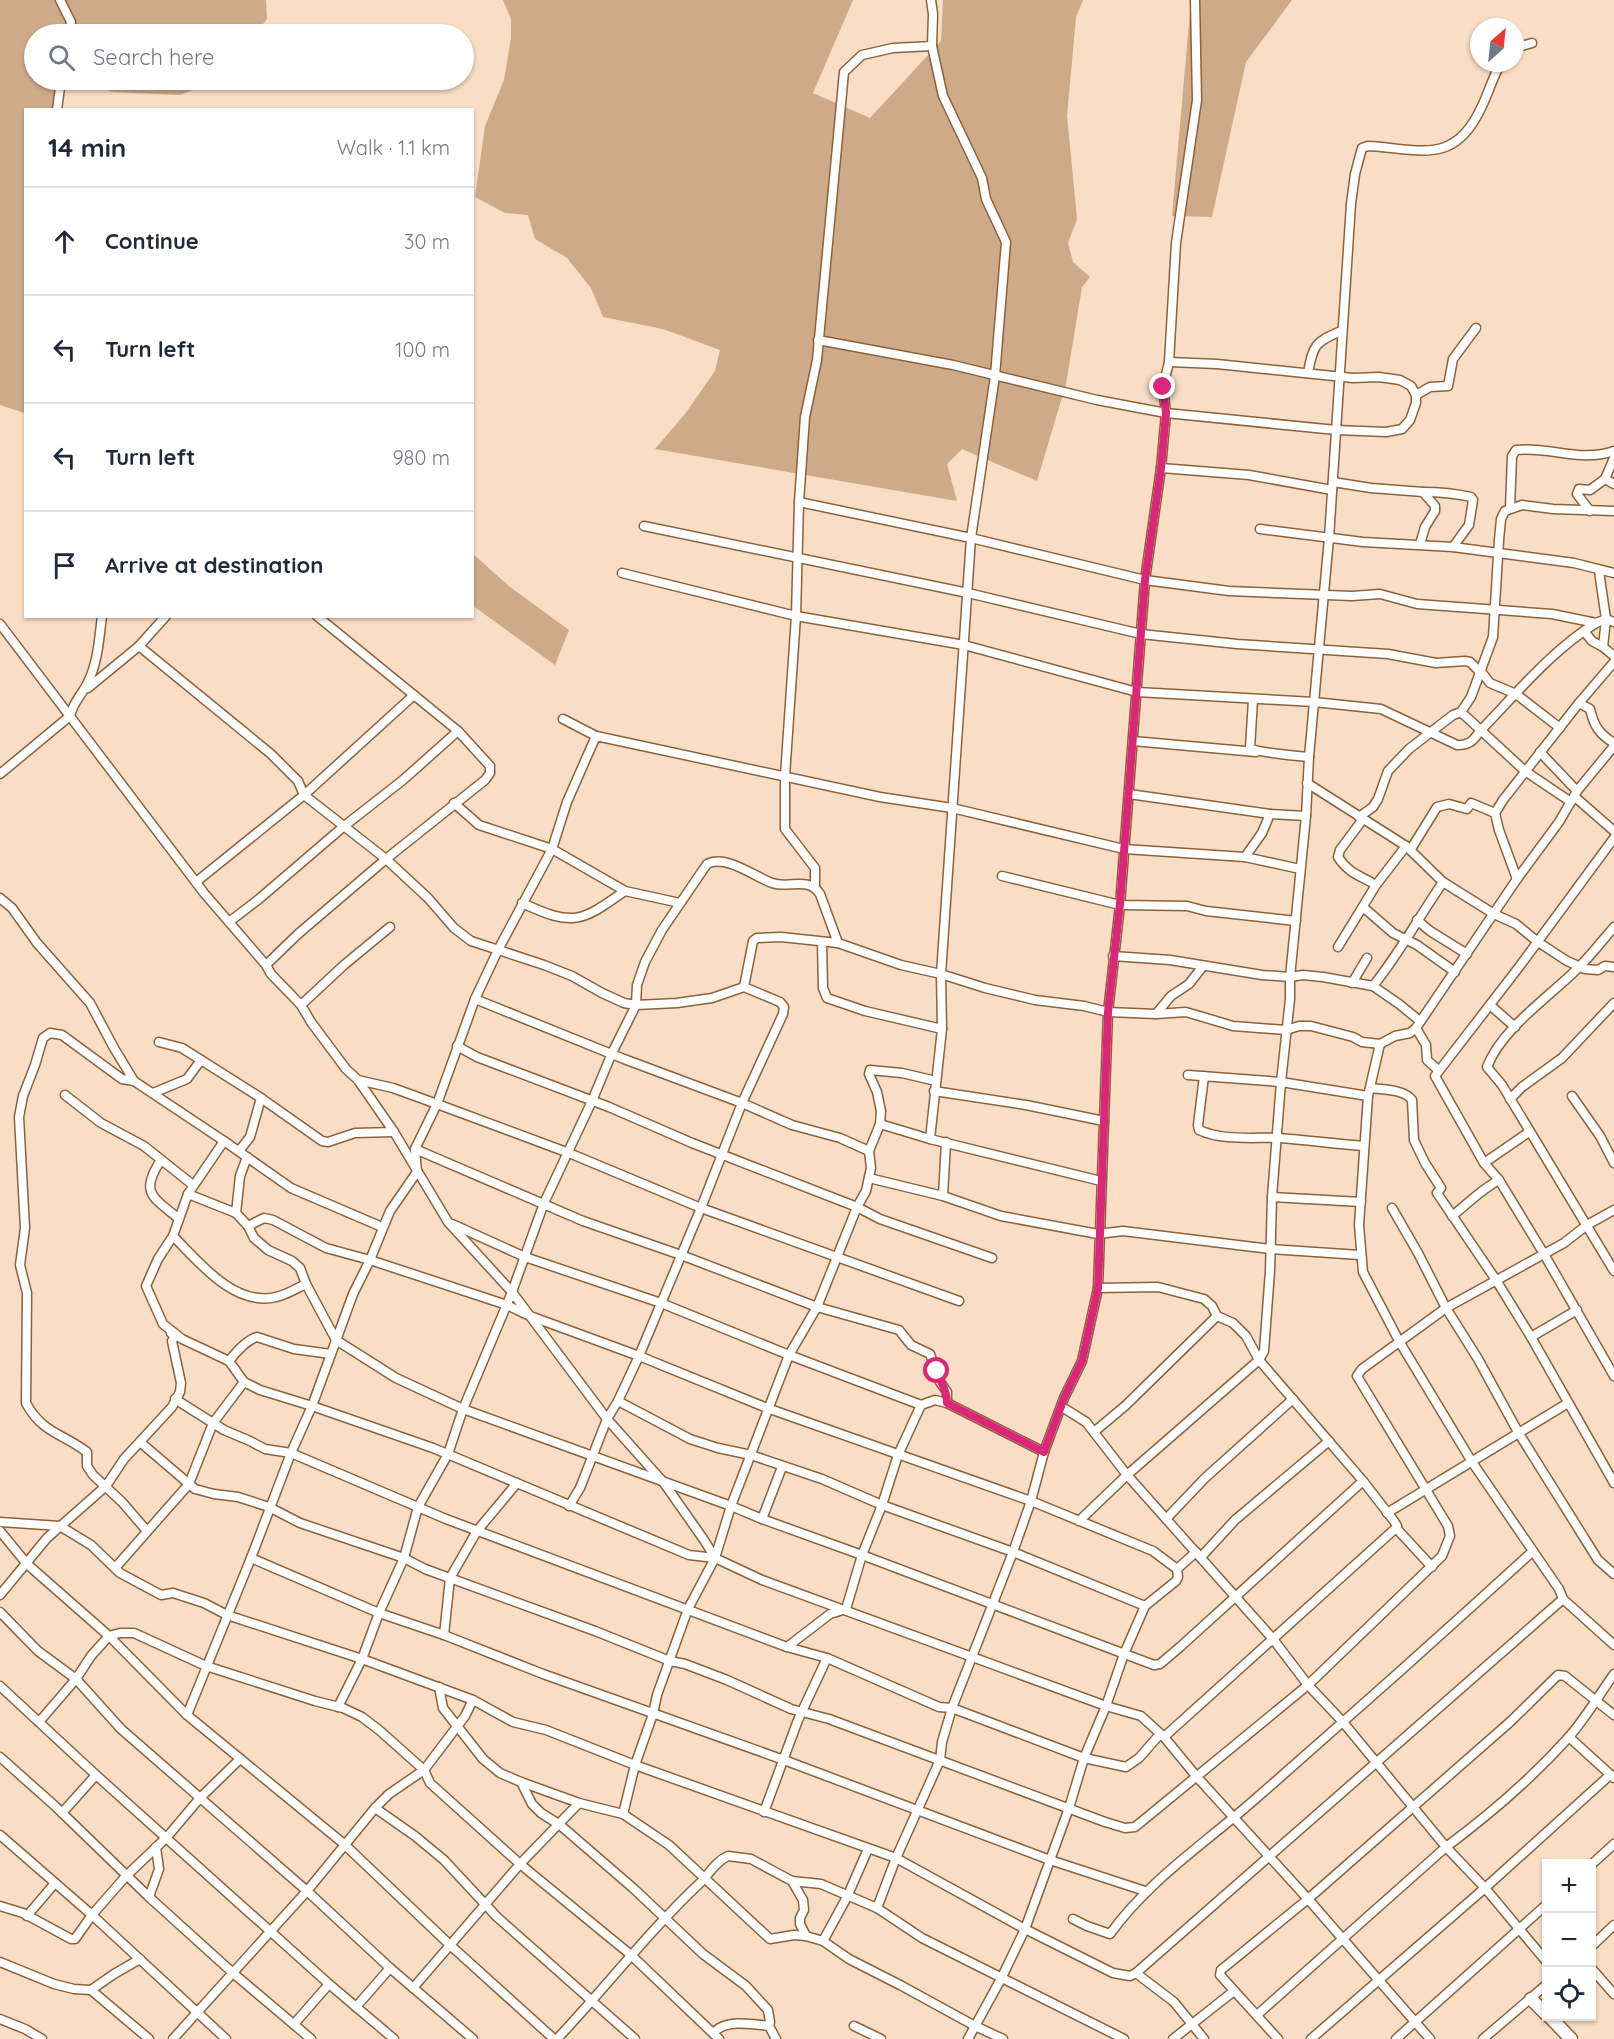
<!DOCTYPE html>
<html lang="en">
<head>
<meta charset="utf-8">
<style>
	body { margin:0; font-family:Quicksand,sans-serif; background:#f2f2f3; color:#1f2937 }
	.controls { position:absolute; right:18px; bottom:18px; display:grid; overflow:hidden; border-radius:0px; box-shadow:0 2px 4px #0004 }
	.controls button { width:54px; height:54px; display:grid; place-items:center; padding:0; border:0; border-bottom:2px solid #e0e1e3; background:#fff; color:#1f2937; font:30px sans-serif }
	.compass { position:absolute; left:1470px; top:18px; width:54px; height:54px; border-radius:50%; background:#fff; box-shadow:0 2px 4px #0004; rotate:27deg }
	.stop { position:absolute; width:18px; height:18px; margin:-14px; border:4px solid #db2777; border-radius:50%; background:#fff }
	.stop.end { background:#db2777; border-color:#fff; box-shadow:0 2px 6px #0008 }
	.list { margin:0; padding:0; list-style:none }
	h2 { display:flex; justify-content:space-between; align-items:center; height:78px; margin:0; padding:0 24px; font-size:26px }
	h2 small { font-size:20px; font-weight:400; color:#747a83 }
	.list li { display:grid; grid-template-columns:39px 1fr auto; gap:18px; align-items:center; box-sizing:border-box; height:108px; padding:0 24px; border-top:2px solid #e0e1e3 }
	.list b { display:block; font-size:22px; white-space:nowrap }
	.list em { font-size:20px; font-style:normal; color:#747a83 }
	.icon { flex:none; width:33px; height:33px; fill:none; stroke:currentColor; stroke-width:2; stroke-linecap:round; stroke-linejoin:round }
	.map { position:relative; flex:none; width:1614px; height:2039px; overflow:hidden }
	.search { position:absolute; background:#fff; box-shadow:0 2px 4px #0004; left:24px; top:24px; width:450px; height:66px; display:flex; align-items:center; gap:15px; box-sizing:border-box; padding:0 21px; border-radius:33px; color:#747a83; font-size:22px }
	.panel { position:absolute; background:#fff; box-shadow:0 2px 4px #0004; left:24px; top:108px; width:450px; height:510px; border-radius:0px }
	.map>svg:first-child { display:block }
	.green { fill:#ceaa89 }
	.lines { fill:none; stroke-linecap:round; stroke-linejoin:round }
	.street-casing { stroke:#8b623b; stroke-width:11 }
	.secondary-casing { stroke:#8b623b; stroke-width:15 }
	.street { stroke:#fff; stroke-width:8 }
	.secondary { stroke:#fff; stroke-width:12 }
	.route { stroke:#db2777; stroke-width:8 }
</style>
</head>
<body>
<div class="map">
<svg width="1614" height="2039" viewBox="0 0 1614 2039">
	<rect width="100%" height="100%" fill="#f9ddc4"/>
	<!-- green -->
	<g class="green">
		<path d="M0 0H266L267 19 255 34H34V80H64L60 109 26 110 25 413 0 405Z"/>
		<path d="M503 0H853L813 93 870 118 941 41 943 0H1083L1076 17 1067 116 1077 219 1068 243 1073 262 1090 277 1082 287 1066 384 1037 481 962 449 947 464 957 501 655 449 685 414 715 371 720 350 663 329 603 317 591 288 567 258 535 239 528 215 505 213 475 197 485 126 504 80 511 38V19Z"/>
		<path d="M1191 0H1292L1246 62 1212 217 1172 216Z"/>
		<path d="M83 80H218L180 95 112 92Z"/>
		<path d="M472 553 510 587 569 630 555 665 473 606Z"/>
	</g>
	<g class="lines">
		<defs>
			<g id="street">
				<path d="M60 0 71 22 69 34"/>
				<path d="M1515 48 1532 43"/>
				<path d="M57 110 61 80"/>
				<path d="M818 340 953 365 1097 400 1166 413 1336 430 1386 432 1402 429 1410 420 1416 403V395L1411 386 1400 380 1379 377 1353 378 1217 364 1169 362"/>
				<path d="M1308 373C1313 345 1315 342 1341 331"/>
				<path d="M1416 395 1430 387 1448 386 1453 359 1476 328"/>
				<path d="M1614 458 1605 479 1614 484"/>
				<path d="M1161 468 1249 475 1332 490"/>
				<path d="M1333 482 1371 488 1423 492 1435 506V511L1425 527 1420 544"/>
				<path d="M1423 492C1441 492 1453 493 1471 497L1473 500 1469 525 1453 547"/>
				<path d="M799 502 805 417 817 360 844 72 862 55 893 48 932 46 933 14 931 0"/>
				<path d="M1510 508 1512 456 1516 450C1549 446 1581 463 1614 451"/>
				<path d="M1590 511 1577 494 1579 489 1590 490 1605 479"/>
				<path d="M644 526 968 593 1141 634 1237 644 1388 654 1436 663 1465 661 1470 662 1479 671 1480 670 1490 683 1516 694 1560 728"/>
				<path d="M1260 529 1363 542 1453 547 1574 563 1614 573"/>
				<path d="M1599 571 1606 619 1603 647 1614 656"/>
				<path d="M622 573 796 616 964 645 1137 692 1314 702 1381 709 1457 745C1470 745 1473 741 1480 731 1516 694 1552 650 1596 623"/>
				<path d="M0 624 204 893 266 965 271 974 301 1005 311 1022 346 1069 358 1080 394 1132 448 1222 512 1292 607 1419 664 1483 704 1540 715 1558"/>
				<path d="M1584 631 1592 641 1603 647"/>
				<path d="M139 646 271 754 298 781 304 795 386 859 428 898 454 928 471 941 544 965 572 976 602 993 624 1003 636 1005 677 1003 712 998 744 987 780 1002 784 1007 783 1014 742 1103 701 1208 639 1356 618 1401 607 1419 580 1488 569 1506"/>
				<path d="M88 688 139 646 166 616"/>
				<path d="M1253 700 1250 748C1256 752 1298 756 1309 757"/>
				<path d="M1579 703 1590 709C1594 726 1599 734 1614 743"/>
				<path d="M1461 712 1525 771 1571 802"/>
				<path d="M563 719 596 736"/>
				<path d="M1133 741 1256 752"/>
				<path d="M1540 752 1577 791"/>
				<path d="M0 774 70 716C73 702 82 695 88 682 98 662 99 639 102 616"/>
				<path d="M1307 783 1406 846 1443 882 1494 914 1516 924 1538 942 1567 961 1585 969 1598 970 1605 966 1614 967"/>
				<path d="M1129 794 1270 814"/>
				<path d="M1575 797 1614 831"/>
				<path d="M454 803 479 825 552 849 625 891 680 903"/>
				<path d="M1359 817 1373 807 1378 799 1388 771 1409 749 1453 715 1461 712 1471 697 1493 637 1499 540 1501 519 1505 511 1522 505 1553 509 1614 511"/>
				<path d="M1363 819 1340 850 1338 857C1348 873 1361 876 1376 885"/>
				<path d="M1614 838 1519 967 1435 1076 1484 1163 1499 1180 1544 1254 1614 1376"/>
				<path d="M1411 849 1437 807 1449 804 1467 809 1471 803 1495 813"/>
				<path d="M1245 857 1262 833 1270 814 1306 816"/>
				<path d="M1002 876 1120 905 1187 906 1206 911 1296 921"/>
				<path d="M1517 879 1499 830 1495 813 1503 800 1579 703 1614 662"/>
				<path d="M196 882 304 795 414 695"/>
				<path d="M815 887V868L785 829V776L796 616 799 502 971 538 1145 580 1229 591 1352 596 1380 594 1417 604 1552 614 1596 623 1606 619 1614 622"/>
				<path d="M0 898 12 908 37 943 90 1003 114 1048 134 1081 224 1141 188 1194 173 1236C199 1262 234 1307 276 1297 286 1295 297 1288 306 1284"/>
				<path d="M522 903C574 927 581 922 625 891"/>
				<path d="M1363 907 1393 933 1417 945 1455 972"/>
				<path d="M1417 920 1430 931 1467 954"/>
				<path d="M229 922 259 899 343 827 403 780 458 731"/>
				<path d="M1614 927C1601 942 1589 958 1574 972 1546 999 1501 1030 1487 1067L1502 1085 1614 1271"/>
				<path d="M822 942 823 988 827 998 865 1011 942 1029"/>
				<path d="M1338 947 1376 885 1406 846"/>
				<path d="M1113 956 1170 960 1262 975 1290 977 1303 975 1323 977 1373 986 1399 1004 1420 1021"/>
				<path d="M266 965 298 934 386 859 485 780 490 773V766L458 731 317 616"/>
				<path d="M1352 983 1367 958"/>
				<path d="M1373 986C1399 954 1419 917 1443 882"/>
				<path d="M744 987 753 941 757 938 781 937 838 943 901 965 941 974 985 988 1035 1000 1084 1006 1108 1012 1156 1014 1186 1012 1233 1026 1286 1030 1299 1026H1311L1353 1037 1362 1042 1380 1044 1395 1036 1410 1033 1416 1028"/>
				<path d="M475 999 624 1059 742 1103 792 1125 840 1138 869 1151"/>
				<path d="M301 1005 344 965 390 927"/>
				<path d="M1490 1005 1515 1027"/>
				<path d="M1156 1014 1171 996 1189 984 1203 966"/>
				<path d="M159 1042 182 1048 261 1098"/>
				<path d="M457 1046 477 1057 609 1107 692 1143 857 1207 880 1219 992 1258"/>
				<path d="M1438 1070 1427 1060 1426 1045 1416 1028 1517 879 1559 822 1577 791 1614 746"/>
				<path d="M1188 1075 1281 1082 1368 1096 1380 1044"/>
				<path d="M1204 1076 1198 1125 1199 1130C1223 1141 1253 1137 1279 1138 1307 1140 1336 1144 1364 1146"/>
				<path d="M358 1080 393 1088 437 1104 569 1153 701 1208 959 1301"/>
				<path d="M134 1081 122 1079 62 1035 50 1033 43 1038 35 1065 23 1096 19 1117 25 1228 20 1265 27 1293 26 1403C42 1433 62 1433 87 1452V1466L93 1475 122 1502 147 1531"/>
				<path d="M1371 1088C1383 1090 1404 1089 1412 1100L1414 1140 1425 1163 1441 1188 1437 1193 1496 1280 1531 1337 1614 1483"/>
				<path d="M934 1091 1026 1105 1104 1121"/>
				<path d="M153 1093 187 1079 201 1060"/>
				<path d="M65 1095 101 1123 144 1146 193 1185"/>
				<path d="M1368 1096 1359 1225 1363 1272 1399 1341 1472 1462 1559 1589 1563 1599 1614 1645"/>
				<path d="M1572 1096 1600 1136 1614 1163"/>
				<path d="M1510 1099 1522 1087 1562 1058 1614 1003"/>
				<path d="M880 1124 930 1139 1101 1181"/>
				<path d="M930 1139 942 1029 941 974 971 538 995 376 1006 242 986 199 982 178 943 96 932 46"/>
				<path d="M224 1141 291 1188 382 1227"/>
				<path d="M415 1149 583 1221 681 1255 817 1307 899 1330 911 1345 930 1354 940 1382 947 1392V1403"/>
				<path d="M239 1151 250 1137 261 1098 322 1141 328 1142 355 1133 394 1132"/>
				<path d="M247 1157 240 1176 236 1213 248 1226 254 1238 268 1250 292 1261 300 1268 306 1284 336 1340 396 1378 463 1409 731 1506 762 1519 862 1555 1154 1665 1160 1664 1180 1647 1363 1481"/>
				<path d="M161 1160C139 1193 153 1197 179 1219"/>
				<path d="M1484 1163 1529 1132"/>
				<path d="M869 1178 943 1196 1001 1216 1098 1234 1123 1231 1270 1249 1360 1255"/>
				<path d="M188 1194 236 1213"/>
				<path d="M943 1196 946 1142"/>
				<path d="M1272 1197 1361 1202"/>
				<path d="M1392 1208 1418 1253 1446 1308 1478 1359 1518 1432 1598 1560 1614 1574"/>
				<path d="M1452 1216C1469 1203 1480 1190 1499 1180"/>
				<path d="M452 1224 525 1257 661 1303 789 1355 921 1405 935 1400 947 1403 1044 1452"/>
				<path d="M248 1226 264 1218 273 1220 326 1248 370 1260 507 1305 530 1316 639 1356 767 1408 1031 1501 1153 1551 1177 1569 1178 1577 1176 1581 1145 1606 1124 1654 1106 1706 1084 1758 1069 1808 1025 1929 1002 1977 968 2039"/>
				<path d="M173 1236 158 1259 146 1286 163 1324 182 1339 229 1361 244 1382 260 1390 312 1406 433 1448 689 1555 715 1558 762 1580 1106 1706 1141 1716 1164 1737 1197 1777 1308 1899 1430 2039"/>
				<path d="M1098 1288 1158 1287 1204 1299 1212 1306 1217 1316 1233 1323 1246 1336 1259 1360 1363 1481 1394 1521 1397 1526 1396 1528 1432 1567"/>
				<path d="M1531 1337 1577 1310"/>
				<path d="M229 1361C236 1352 247 1340 257 1337L294 1349 331 1354"/>
				<path d="M175 1399 224 1430 250 1441 265 1449 291 1453 446 1519 787 1647 827 1658 939 1707 952 1708 1084 1758 1126 1767 1139 1758 1160 1734"/>
				<path d="M618 1401 690 1439 718 1448 751 1455 822 1479 882 1505 1013 1552 1145 1606"/>
				<path d="M1062 1407 1086 1422 1127 1475 1273 1639 1308 1685 1342 1721 1446 1847 1485 1888 1546 1961"/>
				<path d="M1094 1432 1125 1406 1217 1316"/>
				<path d="M140 1442 195 1489 214 1494 238 1497 269 1507 300 1523 404 1558 425 1569 595 1631 670 1661 685 1664 727 1680 791 1709 829 1719 1105 1822 1125 1828 1135 1827 1308 1685 1442 1556 1450 1536 1448 1526 1357 1376 1362 1369 1446 1308 1564 1243 1587 1225 1614 1210"/>
				<path d="M1387 1513 1568 1403"/>
				<path d="M762 1519 782 1467"/>
				<path d="M1166 1519 1205 1478 1293 1399"/>
				<path d="M1079 1521 1127 1475 1259 1360 1264 1351 1270 1271 1272 1197 1281 1082 1290 999V977L1306 816 1309 757 1329 538 1351 204 1355 174 1362 148 1368 146C1421 149 1455 166 1482 106 1489 92 1493 76 1501 63"/>
				<path d="M0 1522 60 1526 91 1545 120 1573 161 1595 173 1593 204 1603 227 1615 362 1659 473 1700 513 1722 546 1730 635 1765 896 1858 1025 1929 1113 1973 1130 1976 1136 1973 1174 2002 1204 2039"/>
				<path d="M0 1531 27 1564 109 1636 187 1715 344 1844 450 1945 554 2039"/>
				<path d="M1201 1557 1235 1520 1329 1441"/>
				<path d="M251 1558 379 1613 444 1635 543 1674 784 1760 1050 1860 1145 1891"/>
				<path d="M115 1568 189 1484 213 1423 244 1382"/>
				<path d="M1177 1569 1196 1552"/>
				<path d="M0 1595 47 1538 106 1486 124 1459 172 1407 180 1392 181 1383 172 1341 175 1336 171 1333"/>
				<path d="M0 1612 38 1651 76 1679 121 1729 307 1891 390 1968 473 2039"/>
				<path d="M444 1635 450 1578 477 1531 517 1483"/>
				<path d="M787 1647 830 1614 846 1609 862 1555 882 1505 898 1455 921 1405"/>
				<path d="M0 1686 96 1775 329 1984 394 2039"/>
				<path d="M439 1687 443 1708 483 1759 500 1773 521 1782 579 1803 623 1814 669 1845 770 1939 794 1935 806 1936 823 1941 849 1959 902 1986 975 2026 1003 2039"/>
				<path d="M338 1707 362 1659 379 1613 404 1558 418 1507 448 1454 463 1409 512 1292 544 1203 592 1101 612 1053 636 1005 637 985 645 962 662 930 707 864C726 854 755 877 772 883 789 889 808 876 820 894L838 943"/>
				<path d="M187 1715 251 1558 291 1453 312 1406 353 1294 370 1260 390 1211 417 1172 415 1149 437 1104 475 999 498 950 552 849 567 802 596 736 880 797 952 808 1124 849 1245 857 1300 869"/>
				<path d="M39 1722 76 1679 91 1656 109 1636 120 1633H134L206 1666 315 1701 343 1708 362 1717 379 1730 424 1770 430 1783 520 1864 631 1955 719 2039"/>
				<path d="M1164 1737 1396 1528"/>
				<path d="M1569 1737 1614 1778"/>
				<path d="M0 1757 55 1806 149 1897 233 1973 311 2039"/>
				<path d="M521 1782 532 1804 541 1813 560 1825 633 1888 703 1954 746 1986 768 2010 770 2022 769 2026"/>
				<path d="M375 1808 415 1836 444 1860 497 1917 635 2039"/>
				<path d="M764 1812 798 1720 827 1658"/>
				<path d="M62 1813 96 1775"/>
				<path d="M623 1814 635 1765 653 1714 657 1695 688 1609 715 1558 731 1506 789 1355 817 1307 857 1207 866 1191 871 1168 869 1151 880 1124 881 1111 877 1092 869 1074 870 1070 902 1073 936 1081"/>
				<path d="M0 1835 92 1915 226 2039"/>
				<path d="M1592 1864 1614 1844"/>
				<path d="M792 1881 803 1900 804 1910 800 1918V1924L806 1936"/>
				<path d="M149 1897 159 1869 156 1847"/>
				<path d="M0 1906 23 1913 71 1939H75L92 1915 126 1876 167 1837 200 1798 240 1759"/>
				<path d="M877 1908 896 1858 940 1760 942 1742 952 1708 1013 1552 1031 1501 1044 1452 1064 1398 1082 1361 1098 1288 1108 1012 1120 905 1145 580 1161 468 1166 413 1163 387 1169 362 1176 243 1197 100 1195 0"/>
				<path d="M27 1916 55 1883"/>
				<path d="M1073 1919 1087 1926 1110 1934C1148 1881 1204 1844 1253 1801 1347 1719 1440 1636 1532 1552"/>
				<path d="M823 1941 847 1897 868 1849"/>
				<path d="M1592 1946 1614 1925"/>
				<path d="M0 1962 54 1984 74 1989 91 1990 149 2039"/>
				<path d="M1592 1969 1614 1994"/>
				<path d="M1136 1973 1563 1599"/>
				<path d="M413 1988 520 1864 579 1803"/>
				<path d="M91 1990 114 1974 140 1959"/>
				<path d="M356 2007 390 1968"/>
				<path d="M1257 2015 1446 1847C1489 1815 1532 1778 1568 1738 1585 1719 1599 1695 1614 1674"/>
				<path d="M0 2019 25 2029 42 2039"/>
				<path d="M295 2023 329 1984"/>
				<path d="M854 2026 881 2039"/>
				<path d="M714 2032C727 2019 752 2024 769 2026L776 2039"/>
				<path d="M173 2039 307 1891 375 1808 389 1794 424 1770 465 1716 473 1700"/>
				<path d="M557 2039C606 1987 649 1931 701 1882 710 1873 716 1861 728 1856L751 1859 792 1881 821 1884 877 1908 922 1938 1124 2039"/>
				<path d="M1173 2039 1234 1991"/>
				<path d="M1278 2039 1220 1975 1221 1970 1308 1899 1510 1722 1558 1675 1565 1676 1614 1715"/>
				<path d="M1311 2039 1485 1888 1610 1775"/>
				<path d="M1396 2039 1546 1905"/>
				<path d="M1483 2039 1546 1985"/>
			</g>
			<g id="secondary">
				<path d="M1531 1999 1546 2014"/>
				<path d="M1549 2016 1571 2039"/>
			</g>
		</defs>
		<!-- street casing -->
		<use href="#street" class="street-casing"/>
		<!-- secondary casing -->
		<use href="#secondary" class="secondary-casing"/>
		<!-- street -->
		<use href="#street" class="street"/>
		<!-- secondary -->
		<use href="#secondary" class="secondary"/>
	</g>
	<g class="lines">
		<!-- route -->
		<path class="route" d="M937 1371C941 1384 947 1389 947 1403L1044 1452 1064 1398 1082 1361 1098 1288 1108 1012 1120 904 1145 580 1161 468 1166 413 1163 387"/>
	</g>
</svg>
<div class="controls">
<button>+</button>
<button>−</button>
<button><svg class="icon" aria-label="locate" viewBox="0 0 24 24"><circle cx="12" cy="12" r="6"/><path d="M12 2v4M12 18v4M2 12h4M18 12h4"/></svg></button>
</div>
<svg class="compass" viewBox="-18 -18 36 36"><path d="M0-13l5 13h-10z" fill="#e53935"/><path d="M0 13l5-13h-10z" fill="#747a83"/></svg>
<div class="stop" style="left:937px;top:1371px"></div>
<div class="stop end" style="left:1163px;top:387px"></div>
<div class="search"><svg class="icon" aria-label="search" viewBox="0 0 24 24"><circle cx="10" cy="10" r="6"/><path d="M15 15l6 6"/></svg>Search here</div>
<section class="panel">
<h2>14 min<small>Walk · 1.1 km</small></h2>
<ul class="list">
<li><svg class="icon" aria-label="ahead" viewBox="0 0 24 24"><path d="M12 20V5M6 11l6-6 6 6"/></svg><div><b>Continue</b></div><em>30 m</em></li>
<li><svg class="icon" aria-label="left" viewBox="0 0 24 24"><path d="M17 20v-9H6M10 6l-5 5 5 5"/></svg><div><b>Turn left</b></div><em>100 m</em></li>
<li><svg class="icon" aria-label="left" viewBox="0 0 24 24"><path d="M17 20v-9H6M10 6l-5 5 5 5"/></svg><div><b>Turn left</b></div><em>980 m</em></li>
<li><svg class="icon" aria-label="arrive" viewBox="0 0 24 24"><path d="M6 21V4h12l-3 4 3 4H6"/></svg><div><b>Arrive at destination</b></div></li>
</ul>
</section>
</div>
</body>
</html>
